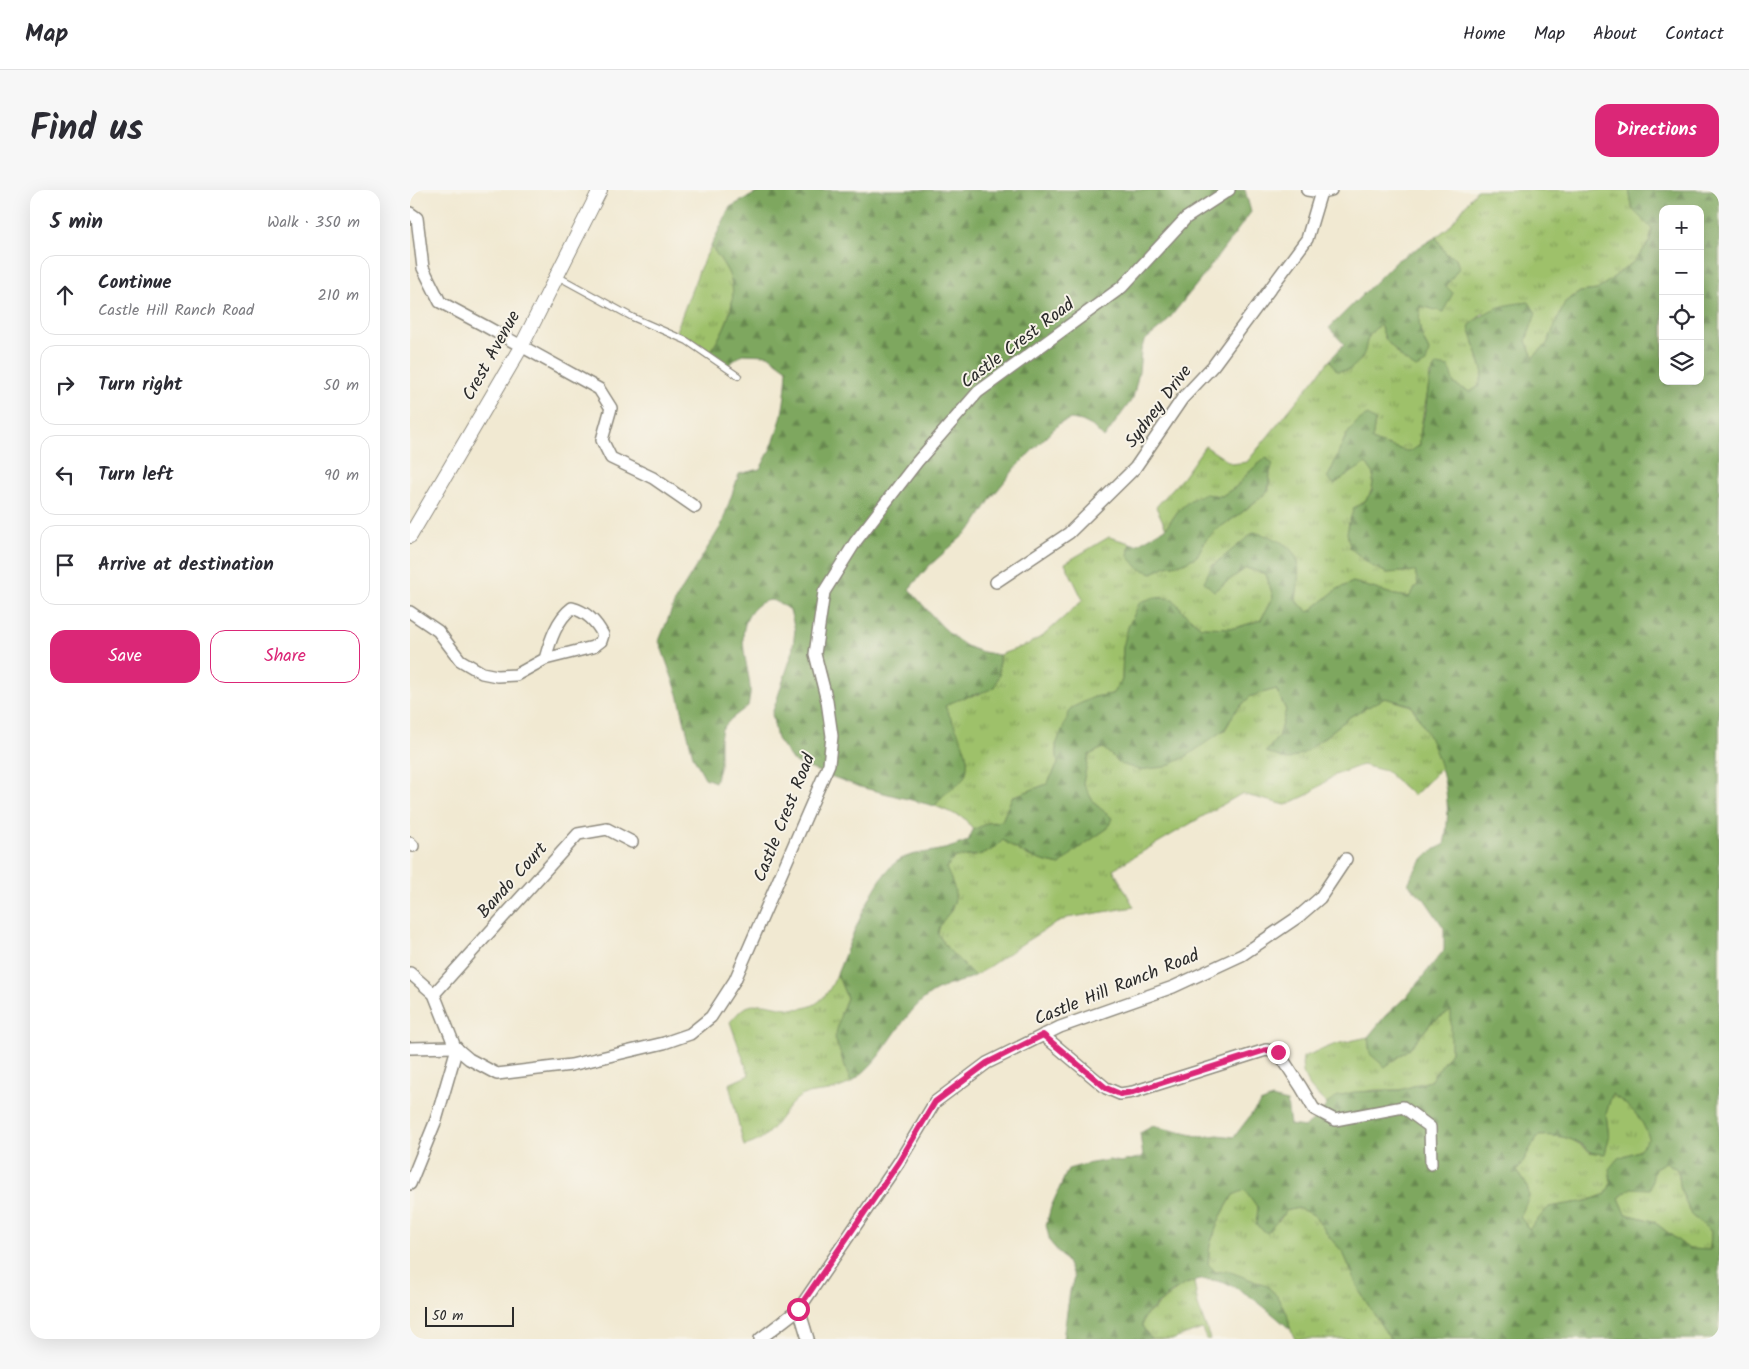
<!DOCTYPE html>
<html lang="en">
<head>
<meta charset="utf-8">
<style>
	body { margin:0; font-family:Kalam,sans-serif; background:#f7f7f7; color:#2b2b33 }
	.controls { position:absolute; right:15px; top:15px; display:grid; overflow:hidden; border-radius:10px; box-shadow:0 5px 20px #0002 }
	.controls button { width:45px; height:45px; display:grid; place-items:center; padding:0; border:0; border-bottom:1px solid #e1e1e2; background:#fff; color:#2b2b33; font:25px sans-serif }
	.scale { position:absolute; left:15px; bottom:12px; width:89px; box-sizing:border-box; padding-left:5px; border:2px solid #2b2b2b; border-top:0; font-size:14px; line-height:18px; white-space:nowrap; color:#2b2b2b; -webkit-text-stroke:4px #f7f3e8; paint-order:stroke }
	.stop { position:absolute; width:15px; height:15px; margin:-11px; border:4px solid #db2777; border-radius:50%; background:#fff }
	.stop.end { background:#db2777; border-color:#fff; box-shadow:0 1px 5px #0008 }
	.list { margin:0; padding:0; list-style:none }
	h2 { display:flex; justify-content:space-between; align-items:center; height:65px; margin:0; padding:0 20px; font-size:21px }
	h2 small { font-size:16px; font-weight:400; color:#7c7c81 }
	.list li { display:grid; grid-template-columns:32px 1fr auto; gap:15px; align-items:center; box-sizing:border-box; height:80px; margin:0 10px 10px; padding:0 10px; border:1px solid #e1e1e2; border-radius:15px }
	.list b { display:block; font-size:19px; white-space:nowrap }
	.list p { margin:0; font-size:16px; white-space:nowrap; color:#7c7c81 }
	.list em { font-size:16px; font-style:normal; color:#7c7c81 }
	.actions { display:flex; gap:10px; padding:15px 20px }
	.actions a { flex:1; padding:11px 0; border:1px solid #db2777; border-radius:15px; text-align:center; font-size:18px; color:#db2777 }
	.actions .main { background:#db2777; color:#fff }
	.icon { flex:none; width:28px; height:28px; fill:none; stroke:currentColor; stroke-width:2; stroke-linecap:round; stroke-linejoin:round }
	.map { position:relative; flex:none; width:1309px; height:1149px; overflow:hidden; border-radius:15px }
	header { display:flex; align-items:center; gap:30px; box-sizing:border-box; height:70px; padding:0 25px; background:#fff; border-bottom:1px solid #e1e1e2 }
	header strong { font-size:24px }
	nav { display:flex; gap:28px; margin-inline-start:auto; font-size:18px }
	.intro { display:flex; align-items:center; justify-content:space-between; box-sizing:border-box; height:120px; padding:0 30px }
	h1 { margin:0; font-size:35px }
	.button { padding:12px 22px; border-radius:15px; background:#db2777; color:#fff; font-size:18px; font-weight:700 }
	main { display:flex; gap:30px; padding:0 30px }
	aside { flex:1; background:#fff; border-radius:15px; box-shadow:0 5px 20px #0002 }
	.map>svg:first-child { display:block }
	.grass { fill:url(#grass-tufts); stroke:#64764b }
	.forest { fill:url(#forest-firs); stroke:#546945; fill-rule:evenodd }
	.lines { fill:none; stroke-linecap:round; stroke-linejoin:round }
	.service-casing { stroke:#8e8a7e; stroke-width:8 }
	.minor-casing { stroke:#8e8a7e; stroke-width:14 }
	.tertiary-casing { stroke:#8e8a7e; stroke-width:16 }
	.service { stroke:#fff; stroke-width:5.5 }
	.minor { stroke:#fff; stroke-width:11 }
	.tertiary { stroke:#fff; stroke-width:14 }
	.route { stroke:#db2777; stroke-width:6 }
	.labels { text-anchor:middle; dominant-baseline:central; stroke-width:4; stroke-linejoin:round; paint-order:stroke }
	.street-label { font-size:18px; fill:#2b2b2b; stroke:#f7f3e8 }
</style>
</head>
<body>
<header>
<strong>Map</strong>
<nav><a>Home</a><a>Map</a><a>About</a><a>Contact</a></nav>
</header>
<div class="intro"><h1>Find us</h1><a class="button">Directions</a></div>
<main>
<aside>
<h2>5 min<small>Walk · 350 m</small></h2>
<ul class="list">
<li><svg class="icon" aria-label="ahead" viewBox="0 0 24 24"><path d="M12 20V5M6 11l6-6 6 6"/></svg><div><b>Continue</b><p>Castle Hill Ranch Road</p></div><em>210 m</em></li>
<li><svg class="icon" aria-label="right" viewBox="0 0 24 24"><path d="M7 20v-9h11M14 6l5 5-5 5"/></svg><div><b>Turn right</b></div><em>50 m</em></li>
<li><svg class="icon" aria-label="left" viewBox="0 0 24 24"><path d="M17 20v-9H6M10 6l-5 5 5 5"/></svg><div><b>Turn left</b></div><em>90 m</em></li>
<li><svg class="icon" aria-label="arrive" viewBox="0 0 24 24"><path d="M6 21V4h12l-3 4 3 4H6"/></svg><div><b>Arrive at destination</b></div></li>
</ul>
<div class="actions"><a class="main">Save</a><a>Share</a></div>
</aside>
<div class="map">
<svg width="1309" height="1149" viewBox="0 0 1309 1149">
	<defs>
		<pattern id="grass-tufts" width="24" height="20" patternUnits="userSpaceOnUse" patternTransform="scale(1.25)"><rect width="24" height="20" fill="#9ec16b"/><path d="M3 7l-1-3M5 7V3M7 7l1-3M15 17l-1-3M17 17v-4M19 17l1-3" fill="none" stroke="#819d58"/></pattern>
		<pattern id="forest-firs" width="22" height="20" patternUnits="userSpaceOnUse" patternTransform="scale(1.25)"><rect width="22" height="20" fill="#7ea75f"/><path d="M5 1l3.5 6h-7zM16 11l3.5 6h-7z" fill="#67884f"/></pattern>
	</defs>
	<rect width="100%" height="100%" fill="#f7f3e8"/>
	<filter id="ink" filterUnits="userSpaceOnUse"><feTurbulence type="fractalNoise" baseFrequency=".02" numOctaves="2"/><feDisplacementMap in="SourceGraphic" scale="10" xChannelSelector="R" yChannelSelector="G"/><feConvolveMatrix kernelMatrix="1 2 1 2 8 2 1 2 1" color-interpolation-filters="sRGB"/></filter>
	<filter id="wash" filterUnits="userSpaceOnUse"><feTurbulence type="fractalNoise" baseFrequency=".0096" numOctaves="4" result="noise"/><feDisplacementMap in="SourceGraphic" scale="20" xChannelSelector="R" yChannelSelector="G"/><feGaussianBlur stdDeviation="1.12" result="paint"/><feColorMatrix in="noise" values="0 0 0 0 0 0 0 0 0 0 0 0 0 0 0 0 0 1.4 0 .05"/><feComposite in="paint" operator="in"/></filter>
	<g filter="url(#wash)">
		<rect width="100%" height="100%" fill="#f1e9d2"/>
		<!-- grass -->
		<g class="grass">
			<path d="M1067 0H1219L1223 20 1242 39 1240 51 1226 70 1187 100 1170 102 1155 112 1137 154 1123 167 1116 151 1073 123 1059 136 1073 183 1069 196 1060 202 1020 183C1019 206 1009 232 1010 255 997 265 996 260 983 257 975 254 969 254 962 250L965 231 936 245 922 280 924 294 956 272 964 284C962 302 961 308 944 318L940 358 962 375 976 383 1005 381 1008 394 999 407 985 405 943 392 926 400 899 422 886 411 888 373 823 361 801 376 804 401 836 378 856 384 863 406 851 430 825 438 791 437 773 422 763 409 713 457 712 490 702 504 684 507 646 555 648 574 637 594 602 607 592 631 578 633 563 640 554 628 525 616 535 603 545 597 541 530 535 516 547 509 570 504 589 485V465L619 454 634 445 673 410 655 373 699 347 720 353 718 366 742 383 756 376 774 373 787 366 795 351 807 339 830 324 859 301 860 282 863 274 856 268 839 282 827 296 812 306 793 304 768 321 756 338 746 317 773 287 795 256 822 274 837 272 920 170 928 181 952 168C955 154 958 143 970 135L976 150 994 170 1019 161C1010 144 1007 135 1011 115L1033 121 1036 96 1046 68 1036 64 1026 47 1039 37Z"/>
			<path d="M301 56C308 66 318 79 321 90 328 117 312 143 299 165L266 141 290 78Z"/>
			<path d="M866 499 876 520 868 547 856 562 911 550 941 526 975 508 1001 516 1017 540 1032 577 1004 606 976 581 952 575 925 585 897 605 876 615 831 604 703 679 724 717 657 728 639 737 615 752 565 786 537 758 528 744 529 734 542 720 536 678 545 667 566 666 593 650C614 665 625 670 650 675L666 660 698 638 701 628 684 613 672 593 679 565 693 558 802 547 815 540 826 520 841 506Z"/>
			<path d="M427 784 437 808 431 823 432 869 441 893C434 896 426 899 419 901 410 903 396 902 388 908 368 924 364 949 334 956L319 894 339 885 320 832C324 828 329 821 334 818 352 810 360 816 377 818 405 822 417 808 427 784Z"/>
			<path d="M1042 820 1041 862 1020 891 990 900H965L928 906 917 914C902 900 889 889 893 867L926 854 958 847 960 864 1000 858 1022 832Z"/>
			<path d="M1202 904C1221 918 1231 925 1239 948L1228 961 1209 968 1201 993 1196 1004 1177 1011 1139 1017 1119 1039 1110 1027C1120 1004 1123 1002 1107 981 1115 970 1120 957 1128 946 1151 944 1164 948 1181 963L1199 948 1196 924Z"/>
			<path d="M1256 972 1268 980 1271 1001 1281 1025 1301 1041 1300 1060 1279 1059 1243 1031 1216 1024 1209 1008 1245 978Z"/>
			<path d="M835 999 848 1018 869 1031 876 1021 888 1018 904 1025 921 1049 933 1062 950 1102 980 1149H885C876 1132 875 1110 858 1097 854 1093 846 1092 840 1090 827 1085 820 1081 806 1082L798 1074 800 1054 810 1028 823 1005Z"/>
			<path d="M784 1092 788 1115 800 1149H796L792 1139 764 1149H741L732 1136 733 1128 772 1095Z"/>
		</g>
		<!-- forest -->
		<g class="forest">
			<path d="M352 0H835L841 22 791 89 754 135 734 151 731 161 729 182 723 208 694 248 682 236 672 231 661 229 650 233 607 276 582 307 563 337 519 376 499 399C516 418 533 441 555 455 565 461 578 463 589 465V485L584 498C568 505 550 507 535 516 543 535 567 569 553 589 548 596 541 598 535 604 531 607 528 612 525 616L450 597 399 578 383 571 367 549 362 524 382 464 385 440 380 420C368 412 360 405 347 416 322 437 338 471 340 497 341 503 339 510 338 516L321 529 312 539 310 549V575L305 592 295 588 283 566 268 504 249 451 266 409 311 336 329 284 350 279C370 244 375 219 377 179L358 165 332 164 316 177 299 165C312 143 328 117 321 90 318 79 308 66 301 56L320 17Z"/>
			<path d="M1219 0H1309V1149H980L950 1102 933 1062 921 1049 904 1025 888 1018 876 1021 857 1043 846 1035 848 1018 835 1000 823 1005 810 1028 800 1054 798 1074 806 1082 818 1081 857 1096 866 1105 877 1123 880 1139C851 1115 812 1074 772 1096 758 1103 745 1117 733 1128L732 1136 741 1149H653L660 1101 664 1088 657 1072 640 1052 636 1035 641 1017 658 979 676 974 699 970 711 972 733 967 730 943 743 936 792 947 808 945 824 947 850 913 862 908 877 912 880 935 895 937 908 927 917 914 928 906 944 902 990 900 1020 891 1041 862V821L1022 832 1000 858 975 877 960 864 958 847 975 826 999 804 1034 760V738L1015 710 998 694C1007 675 1014 663 1034 655 1045 603 1029 559 1001 515L975 508 941 526 894 563 877 570 856 562 868 547 876 520 866 499 841 506 826 520 815 539 777 566 755 577 729 580 711 574 693 558 679 565 673 593 684 613 702 628 698 638 666 660 650 675C625 670 614 665 593 650 577 667 568 665 545 667L536 678C542 692 550 704 541 720 535 730 530 731 528 744L537 758 565 786C551 792 535 795 522 803 497 819 481 853 461 875 455 881 448 887 441 893L425 848 431 823 437 808 427 784C439 756 464 682 491 669 503 663 516 663 529 660 539 659 548 654 558 651L563 640 578 633 592 631 602 607 637 594 648 574 646 555 661 518 684 507 702 504 712 490 713 457 718 437 730 412 745 407 763 409 773 422 791 437 825 438 851 430 863 406 856 384 836 378 804 401 794 392 801 377 844 342C862 347 882 353 888 372 890 381 887 401 886 411L899 422 926 400 943 392 985 405 999 407 1008 394 1005 381 977 383 962 376 940 358 937 343 939 332 944 318 955 311 962 301 964 284 956 273 924 294 917 288C930 266 933 236 958 225L965 231 962 250C969 254 975 254 983 257 996 260 997 265 1010 255 1009 241 1014 229 1016 216 1018 202 1018 187 1026 175L1039 177 1044 194 1060 202 1069 196 1073 183 1059 136C1081 117 1091 115 1119 112L1126 123 1116 151 1123 167 1137 154 1155 112 1170 102 1187 100 1226 70 1240 51 1242 39 1223 20ZM1253 19H1290V191H1253ZM1202 904C1221 918 1231 925 1239 948L1228 961 1208 968 1199 979 1201 993 1196 1004 1177 1011 1139 1017 1119 1039 1110 1027C1121 1004 1123 1002 1107 981 1115 970 1120 957 1128 946 1141 945 1155 946 1167 952 1182 959 1174 963 1195 964L1199 948 1196 924ZM1256 972 1268 980 1271 1001 1281 1025 1301 1041 1300 1060 1279 1059 1243 1031 1216 1024 1209 1008 1221 998 1240 999 1245 978Z"/>
			<path d="M1026 47 1036 64 1046 68 1049 78 1036 96 1043 103 1033 122 1011 116C1007 135 1010 144 1019 161L1016 173 1006 178 994 170 976 150 970 135C951 148 960 156 951 169 948 173 943 177 939 180L927 181 920 170 934 154 919 138 986 71Z"/>
			<path d="M856 268 863 274 860 282 858 301 830 324 807 339 795 351 787 366 774 373 756 376 742 383 728 378 718 366 720 353 726 355 756 338 768 321 779 311 793 304 812 306 827 296 839 282Z"/>
		</g>
	</g>
	<g filter="url(#ink)">
		<g class="lines">
			<defs>
				<path id="service" d="M147 86 222 127 277 151 328 186"/>
				<g id="minor">
					<path d="M897 0 911 2 921 0"/>
					<path d="M0 23 7 28 13 78 30 112 75 136 189 199 201 218 192 250 201 268 243 288 285 317"/>
					<path d="M586 392 659 343 725 278 772 209 803 176 897 49 911 2"/>
					<path d="M0 422 28 441 50 470 72 483 87 486 106 485 135 469 183 457 191 451 193 445C186 431 177 422 162 418 147 429 140 451 135 469"/>
					<path d="M0 653 3 656"/>
					<path d="M0 783 24 804 45 857 59 869 87 884 161 875 254 853 280 844 301 827 325 790 419 574 422 546 417 511 405 464 414 402 446 351 507 272 568 202 712 97 776 28 819 0"/>
					<path d="M24 804 168 644 197 639 222 652"/>
					<path d="M633 845 696 898 710 904 723 902 856 860 868 862 891 897 904 919 925 930 993 917 1020 937 1021 974"/>
					<path d="M0 858 45 857"/>
					<path d="M0 994 26 930 47 858"/>
					<path d="M389 1119 398 1149"/>
					<path d="M350 1149 389 1119 489 972 525 912 577 873 650 837 763 797 832 765 888 727 910 708 936 669"/>
				</g>
				<path id="tertiary" d="M0 346 111 157 190 0"/>
			</defs>
			<!-- service casing -->
			<use href="#service" class="service-casing"/>
			<!-- minor casing -->
			<use href="#minor" class="minor-casing"/>
			<!-- tertiary casing -->
			<use href="#tertiary" class="tertiary-casing"/>
			<!-- service -->
			<use href="#service" class="service"/>
			<!-- minor -->
			<use href="#minor" class="minor"/>
			<!-- tertiary -->
			<use href="#tertiary" class="tertiary"/>
		</g>
	</g>
	<g class="lines" filter="url(#ink)">
		<!-- route -->
		<path class="route" d="M388 1119 489 972 525 912 577 873 633 845 696 898 710 904 723 902 856 860 868 862"/>
	</g>
	<g class="labels">
		<!-- street labels -->
		<g class="street-label">
			<text transform="translate(608 154) rotate(-37)">Castle Crest Road</text>
			<text transform="translate(82 166) rotate(-61)">Crest Avenue</text>
			<text transform="translate(749 217) rotate(-53)">Sydney Drive</text>
			<text transform="translate(375 628) rotate(-68)">Castle Crest Road</text>
			<text transform="translate(103 691) rotate(-48)">Bando Court</text>
			<text transform="translate(707 798) rotate(-22)">Castle Hill Ranch Road</text>
		</g>
	</g>
</svg>
<div class="controls">
<button>+</button>
<button>−</button>
<button><svg class="icon" aria-label="locate" viewBox="0 0 24 24"><circle cx="12" cy="12" r="6"/><path d="M12 2v4M12 18v4M2 12h4M18 12h4"/></svg></button>
<button><svg class="icon" aria-label="layers" viewBox="0 0 24 24"><path d="M12 4l9 5-9 5-9-5zM3 14l9 5 9-5"/></svg></button>
</div>
<div class="scale">50 m</div>
<div class="stop" style="left:388px;top:1119px"></div>
<div class="stop end" style="left:868px;top:862px"></div>
</div>
</main>
</body>
</html>
